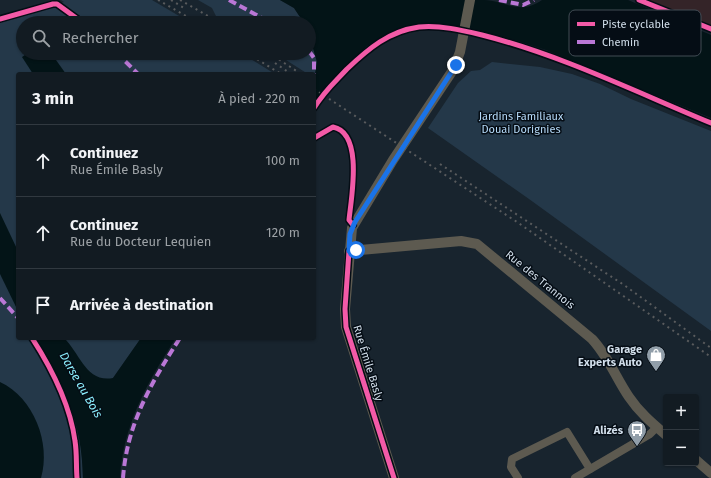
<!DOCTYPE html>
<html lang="fr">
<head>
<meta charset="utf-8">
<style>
	body { margin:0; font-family:"Fira Sans",sans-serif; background:#1f282f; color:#f1f3f6 }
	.controls { position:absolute; right:12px; bottom:12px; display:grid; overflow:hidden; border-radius:4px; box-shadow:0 1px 3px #0004 }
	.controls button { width:36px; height:36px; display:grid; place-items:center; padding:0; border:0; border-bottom:1px solid #313940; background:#121b22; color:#f1f3f6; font:20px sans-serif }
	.stop { position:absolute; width:12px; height:12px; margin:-9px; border:3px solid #1a73e8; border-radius:50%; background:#fff }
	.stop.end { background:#1a73e8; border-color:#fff; box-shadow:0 1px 4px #0008 }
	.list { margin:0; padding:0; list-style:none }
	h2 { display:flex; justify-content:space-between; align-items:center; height:52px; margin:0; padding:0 16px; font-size:17px }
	h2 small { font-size:13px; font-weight:400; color:#9ca1a5 }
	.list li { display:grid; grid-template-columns:26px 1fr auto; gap:12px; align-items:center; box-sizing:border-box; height:72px; padding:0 16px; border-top:1px solid #313940 }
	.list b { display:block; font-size:15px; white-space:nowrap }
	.list p { margin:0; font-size:13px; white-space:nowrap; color:#9ca1a5 }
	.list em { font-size:13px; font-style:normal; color:#9ca1a5 }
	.icon { flex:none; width:22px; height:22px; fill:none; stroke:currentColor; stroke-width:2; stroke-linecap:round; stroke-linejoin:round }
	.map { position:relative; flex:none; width:711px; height:478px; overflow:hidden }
	.search { position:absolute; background:#121b22; box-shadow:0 1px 3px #0004; left:16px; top:16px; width:300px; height:44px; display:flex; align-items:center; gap:10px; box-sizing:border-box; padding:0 14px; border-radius:22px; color:#9ca1a5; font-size:15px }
	.panel { position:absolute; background:#121b22; box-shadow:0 1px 3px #0004; left:16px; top:72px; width:300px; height:268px; border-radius:4px }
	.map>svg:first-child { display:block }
	.education { fill:#342428 }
	.green { fill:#243849 }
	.water { fill:#031417 }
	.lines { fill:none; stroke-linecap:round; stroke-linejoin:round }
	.minor { stroke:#5d5a50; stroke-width:8 }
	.tertiary { stroke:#5d5a50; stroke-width:10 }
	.rail { stroke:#595b5d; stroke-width:2; stroke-dasharray:2 4; stroke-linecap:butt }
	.quiet { stroke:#ba77d6; stroke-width:4; stroke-dasharray:8 4; stroke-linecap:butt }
	.cycleway-casing { stroke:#050d15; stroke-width:8 }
	.cycleway { stroke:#f35aa7; stroke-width:5 }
	.route { stroke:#1a73e8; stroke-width:5 }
	.labels { text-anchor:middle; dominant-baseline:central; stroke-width:3; stroke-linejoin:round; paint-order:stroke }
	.park-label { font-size:11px; fill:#b6daf9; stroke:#050d15 }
	.street-label { font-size:11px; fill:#d2dfeb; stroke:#050d15 }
	.poi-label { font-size:11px; font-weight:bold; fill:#d2dfeb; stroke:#050d15; text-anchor:end }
	.water-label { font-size:12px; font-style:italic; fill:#8beefd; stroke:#050d15 }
	.key { fill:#050d15; stroke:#424c55; stroke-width:1 }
	.key-label { font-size:11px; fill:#d2dfeb }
</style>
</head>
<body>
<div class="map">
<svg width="711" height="478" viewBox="0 0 711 478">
	<rect width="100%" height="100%" fill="#18242e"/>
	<!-- education -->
	<path class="education" d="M643 0H711V28Z"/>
	<!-- green -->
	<g class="green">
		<path d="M61 0H152L191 23H23V53H241L275 74H18V338H141L113 378 81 440 83 478H0V21L64 2Z"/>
		<path d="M198 0H280L294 8 304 23H227L216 16 212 8Z"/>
		<path d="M309 34 317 62 315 78 314 74H308L275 53H309Z"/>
		<path d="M492 62 540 67 572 74 600 84 631 99 711 131V331L529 199 428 128 458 83 471 71 480 70Z"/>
	</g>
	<!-- water -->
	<g class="water">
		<path d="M280 0C348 0 416 0 484 0 508 1 518 16 542 0H628L711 35V118L546 50 518 41 451 25 429 24 405 28 384 36 367 46 327 84 314 105V80L317 62 309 34V23H304L294 8Z"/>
		<path d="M28 53H51L66 74H33L22 57Z"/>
		<path d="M0 213 18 251V311L0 274Z"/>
		<path d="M34 338H64C80 353 86 383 113 378L141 338H176C148 381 123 425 120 478H83C82 421 64 385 34 338Z"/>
		<path d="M0 382C34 398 51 443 41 478H0Z"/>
	</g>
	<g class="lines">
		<!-- minor -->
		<g class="minor">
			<path d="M518 478 511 467 512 459 567 432 590 469"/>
			<path d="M575 478 650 434 657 427"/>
		</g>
		<!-- tertiary -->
		<g class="tertiary">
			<path d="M349 251 461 241 477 244 592 339C608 356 616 378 629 397 639 412 652 423 666 435"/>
			<path d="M696 460 711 473"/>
			<path d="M394 478 346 327 345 309 352 228 393 160 453 70 460 52 470 0"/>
		</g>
		<!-- rail -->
		<g class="rail">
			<path d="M158 0 198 23"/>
			<path d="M171 0 184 8"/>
			<path d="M180 0 220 23"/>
			<path d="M247 53 281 74"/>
			<path d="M269 53 301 74"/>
			<path d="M275 63 291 74"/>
			<path d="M314 89 517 222 711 357"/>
			<path d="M440 164 624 285 711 348"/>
		</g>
		<!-- quiet -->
		<g class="quiet">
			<path d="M229 0 271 23"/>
			<path d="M499 0 523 5 534 0"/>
			<path d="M309 51 314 58V74"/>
			<path d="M117 53 138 74"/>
			<path d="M0 298 18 318"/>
			<path d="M123 478C127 424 151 383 180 338"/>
		</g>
		<defs>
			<g id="cycleway">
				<path d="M639 0 711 29"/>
				<path d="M0 19 53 4H57L83 23"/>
				<path d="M314 108C325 90 333 84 347 69 368 49 389 31 419 27 440 25 461 30 482 35 561 55 636 92 711 123"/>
				<path d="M314 138 333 127C364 133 351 199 349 220L353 225"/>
				<path d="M349 251 345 309 346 327 394 478"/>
				<path d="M32 338C52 369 70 404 75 441 77 453 76 466 77 478"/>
			</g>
		</defs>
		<!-- cycleway casing -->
		<use href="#cycleway" class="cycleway-casing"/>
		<!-- cycleway -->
		<use href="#cycleway" class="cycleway"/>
	</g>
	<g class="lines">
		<!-- route -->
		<path class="route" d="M356 250 349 251 350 234 355 222 456 65"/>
	</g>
	<!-- icons -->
	<defs>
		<symbol id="shop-pin" viewBox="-11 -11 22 30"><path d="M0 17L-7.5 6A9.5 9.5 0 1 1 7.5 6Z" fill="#919ea9" stroke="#050d15"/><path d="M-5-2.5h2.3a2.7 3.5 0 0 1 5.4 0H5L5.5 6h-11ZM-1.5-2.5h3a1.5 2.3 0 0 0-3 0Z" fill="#fff"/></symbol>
		<symbol id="bus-pin" viewBox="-11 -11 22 30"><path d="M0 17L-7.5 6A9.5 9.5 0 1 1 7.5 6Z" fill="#919ea9" stroke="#050d15"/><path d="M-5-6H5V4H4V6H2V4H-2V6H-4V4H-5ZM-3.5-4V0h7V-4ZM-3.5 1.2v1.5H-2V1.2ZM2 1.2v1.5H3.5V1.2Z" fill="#fff"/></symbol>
	</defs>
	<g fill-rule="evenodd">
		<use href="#shop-pin" x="645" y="344" width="22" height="30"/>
		<use href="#bus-pin" x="626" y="419" width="22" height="30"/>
	</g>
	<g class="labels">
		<!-- park labels -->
		<g class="park-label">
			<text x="521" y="116">Jardins Familiaux<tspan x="521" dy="13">Douai Dorignies</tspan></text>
		</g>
		<!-- street labels -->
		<g class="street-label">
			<text transform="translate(540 280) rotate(39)">Rue des Trannois</text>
			<text transform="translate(368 363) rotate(73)">Rue Émile Basly</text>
		</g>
		<!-- poi labels -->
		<g class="poi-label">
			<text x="642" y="349">Garage<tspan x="642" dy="13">Experts Auto</tspan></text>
			<text x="623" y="430">Alizés</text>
		</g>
		<!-- water labels -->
		<g class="water-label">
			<text transform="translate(81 385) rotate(60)">Darse au Bois</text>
		</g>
	</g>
	<!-- legend -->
	<rect x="569" y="10" width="132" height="46" rx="6" class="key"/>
	<rect x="577" y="22" width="18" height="4" fill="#f35aa7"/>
	<rect x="577" y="40" width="18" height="4" fill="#ba77d6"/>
	<g class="key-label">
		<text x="602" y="28">Piste cyclable</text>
		<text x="602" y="46">Chemin</text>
	</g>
</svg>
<div class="controls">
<button>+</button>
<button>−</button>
</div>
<div class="stop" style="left:356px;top:250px"></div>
<div class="stop end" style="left:456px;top:65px"></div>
<div class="search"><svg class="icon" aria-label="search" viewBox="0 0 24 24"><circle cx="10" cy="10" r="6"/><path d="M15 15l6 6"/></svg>Rechercher</div>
<section class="panel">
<h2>3 min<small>À pied · 220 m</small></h2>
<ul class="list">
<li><svg class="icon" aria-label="ahead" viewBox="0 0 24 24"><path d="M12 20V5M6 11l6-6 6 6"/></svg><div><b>Continuez</b><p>Rue Émile Basly</p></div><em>100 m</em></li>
<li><svg class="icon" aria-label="ahead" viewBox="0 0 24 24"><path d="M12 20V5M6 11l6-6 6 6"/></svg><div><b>Continuez</b><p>Rue du Docteur Lequien</p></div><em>120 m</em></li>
<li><svg class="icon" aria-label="arrive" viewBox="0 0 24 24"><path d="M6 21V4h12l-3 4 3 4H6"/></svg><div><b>Arrivée à destination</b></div></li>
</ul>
</section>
</div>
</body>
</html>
